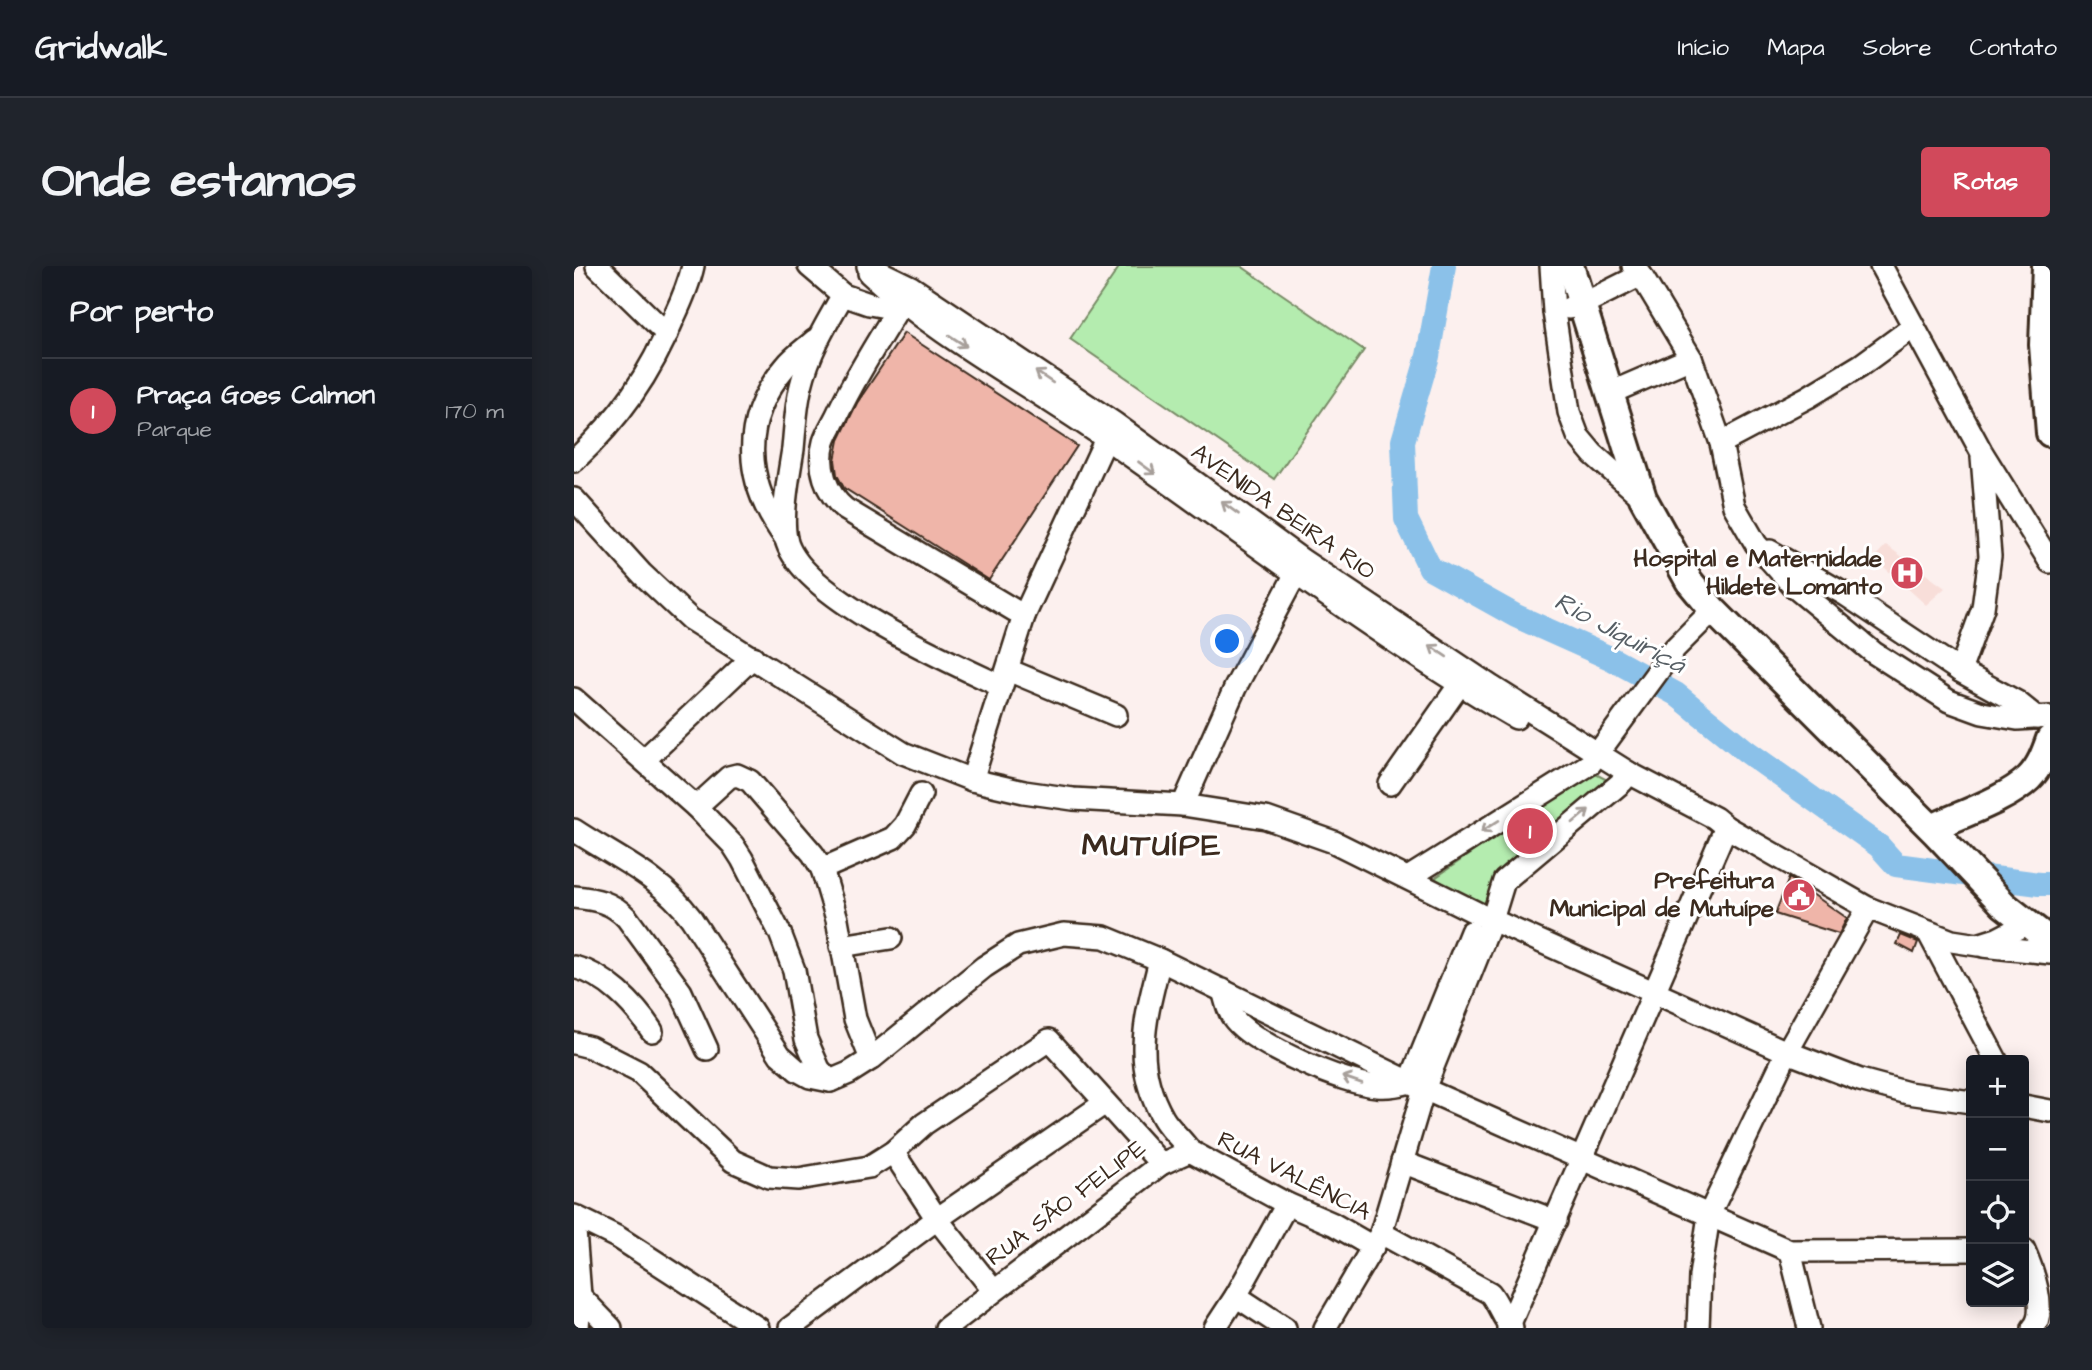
<!DOCTYPE html>
<html lang="pt">
<head>
<meta charset="utf-8">
<style>
	body { margin:0; font-family:"Architects Daughter",sans-serif; background:#20242c; color:#f1f3f6 }
	.controls { position:absolute; right:21px; bottom:21px; display:grid; overflow:hidden; border-radius:7px; box-shadow:0 4px 18px #0003 }
	.controls button { width:63px; height:63px; display:grid; place-items:center; padding:0; border:0; border-bottom:2px solid #363941; background:#171b24; color:#f1f3f6; font:35px sans-serif }
	.you { position:absolute; left:654px; top:376px; width:24px; height:24px; margin:-18px; border:5px solid #fff; border-radius:50%; background:#1a73e8; box-shadow:0 0 0 10px #1a73e833 }
	.badge { display:grid; place-items:center; width:46px; height:46px; border-radius:50%; background:#d1495b; color:#fff; font-size:23px; font-weight:700 }
	.pin { position:absolute; translate:-50% -50%; border:4px solid #fff; box-shadow:0 2px 7px #0006 }
	.list { margin:0; padding:0; list-style:none }
	h2 { display:flex; justify-content:space-between; align-items:center; height:91px; margin:0; padding:0 28px; font-size:30px }
	h2 small { font-size:23px; font-weight:400; color:#9ea1a6 }
	.list li { display:grid; grid-template-columns:46px 1fr auto; gap:21px; align-items:center; box-sizing:border-box; height:105px; padding:0 28px; border-top:2px solid #363941 }
	.list b { display:block; font-size:26px; white-space:nowrap }
	.list p { margin:0; font-size:23px; white-space:nowrap; color:#9ea1a6 }
	.list em { font-size:23px; font-style:normal; color:#9ea1a6 }
	.icon { flex:none; width:38px; height:38px; fill:none; stroke:currentColor; stroke-width:2; stroke-linecap:round; stroke-linejoin:round }
	.map { position:relative; flex:none; width:1476px; height:1062px; overflow:hidden; border-radius:7px }
	header { display:flex; align-items:center; gap:42px; box-sizing:border-box; height:98px; padding:0 35px; background:#171b24; border-bottom:2px solid #363941 }
	header strong { font-size:33px }
	nav { display:flex; gap:38px; margin-inline-start:auto; font-size:24px }
	.intro { display:flex; align-items:center; justify-content:space-between; box-sizing:border-box; height:168px; padding:0 42px }
	h1 { margin:0; font-size:49px }
	.button { padding:18px 32px; border-radius:7px; background:#d1495b; color:#fff; font-size:24px; font-weight:700 }
	main { display:flex; gap:42px; padding:0 42px }
	aside { flex:1; background:#171b24; border-radius:7px; box-shadow:0 4px 18px #0003 }
	.map>svg:first-child { display:block }
	.built { fill:#f8ded9 }
	.green { fill:#b4ecaf; stroke:#788b66; stroke-width:2 }
	.lines { fill:none; stroke-linecap:round; stroke-linejoin:round }
	.river { stroke:#8bc1e9; stroke-width:24 }
	.building { fill:#efb5a9; stroke:#3b2a1e; stroke-width:2 }
	.minor-casing { stroke:#3b2a1e; stroke-width:26 }
	.major-casing { stroke:#3b2a1e; stroke-width:32 }
	.minor { stroke:#fff; stroke-width:21 }
	.major { stroke:#fff; stroke-width:26 }
	.oneway { stroke:#a79f9a }
	.labels { text-anchor:middle; dominant-baseline:central; stroke-width:6; stroke-linejoin:round; paint-order:stroke }
	.street-label { font-size:24px; fill:#3b2a1e; stroke:#fff }
	.poi-label { font-size:24px; font-weight:bold; fill:#3b2a1e; stroke:#fff; text-anchor:end }
	.water-label { font-size:26px; font-style:italic; fill:#575f65; stroke:#fff }
	.district-label { font-size:32px; font-weight:bold; letter-spacing:2px; fill:#3b2a1e; stroke:#fff }
</style>
</head>
<body>
<header>
<strong>Gridwalk</strong>
<nav><a>Início</a><a>Mapa</a><a>Sobre</a><a>Contato</a></nav>
</header>
<div class="intro"><h1>Onde estamos</h1><a class="button">Rotas</a></div>
<main>
<aside>
<h2>Por perto<small></small></h2>
<ul class="list">
<li><span class="badge">1</span><div><b>Praça Goes Calmon</b><p>Parque</p></div><em>170 m</em></li>
</ul>
</aside>
<div class="map">
<svg width="1476" height="1062" viewBox="0 0 1476 1062">
	<rect width="100%" height="100%" fill="#fcf0ee"/>
	<filter id="ink" filterUnits="userSpaceOnUse"><feTurbulence type="fractalNoise" baseFrequency=".0143" numOctaves="2"/><feDisplacementMap in="SourceGraphic" scale="14" xChannelSelector="R" yChannelSelector="G"/><feConvolveMatrix kernelMatrix="1 2 1 2 8 2 1 2 1" color-interpolation-filters="sRGB"/></filter>
	<g filter="url(#ink)">
		<!-- built -->
		<path class="built" d="M1312 279 1371 322 1352 339 1300 292Z"/>
		<!-- green -->
		<g class="green">
			<path d="M546 0H667L790 84 700 213 496 73Z"/>
			<path d="M1016 505 1039 517 912 644 861 612Z"/>
		</g>
		<g class="lines">
			<!-- river -->
			<path class="river" d="M870 0 854 90 829 175 832 253 856 302 942 350 1036 392 1102 428 1172 485 1305 580 1322 599 1465 618H1476"/>
		</g>
		<!-- building -->
		<g class="building">
			<path d="M330 67 503 180 415 314 270 222 263 209 261 194 265 174 283 137Z"/>
			<path d="M1215 612 1273 652 1265 668 1201 648Z"/>
			<path d="M1327 669 1344 676 1340 687 1323 678Z"/>
		</g>
		<g class="lines">
			<defs>
				<g id="minor">
					<path d="M23 0 93 68"/>
					<path d="M235 0 269 29 295 38 324 43"/>
					<path d="M294 0 337 21 540 157 728 294 918 421 1055 507 1141 552 1152 561 1294 642 1378 675 1404 679 1423 673 1452 658"/>
					<path d="M977 0 980 46 995 146 1004 170 1019 188 1069 232"/>
					<path d="M1059 0 1067 9 1117 92 1147 177 1160 240 1182 278 1219 320 1300 387 1375 435 1408 447 1443 453 1476 451"/>
					<path d="M1307 0 1407 185 1476 296"/>
					<path d="M295 7C366 73 455 118 534 174 669 268 800 369 942 452"/>
					<path d="M334 26C310 66 284 105 264 147 260 156 253 166 250 176 243 201 252 227 271 243L450 350"/>
					<path d="M269 29C252 58 235 86 227 120 222 140 221 162 219 183 215 208 207 249 212 273 225 330 376 396 427 420"/>
					<path d="M995 42 1009 38 1067 9"/>
					<path d="M1036 127 1117 92"/>
					<path d="M1147 177 1234 131 1287 99 1339 61"/>
					<path d="M0 195C46 152 76 109 100 51 108 34 115 18 119 0"/>
					<path d="M0 233 68 308 116 353 329 487 398 514 450 526 499 533 609 539 692 552 760 576 905 648 1213 786 1286 814 1334 827 1397 836"/>
					<path d="M212 273C170 217 165 155 212 100 220 90 231 83 241 74"/>
					<path d="M1196 285 1272 329 1386 405 1443 436 1463 452"/>
					<path d="M434 404 542 449"/>
					<path d="M1386 405 1409 342 1416 290 1408 191"/>
					<path d="M0 433 122 541 159 579 168 593 206 667 220 704 232 773 245 803 256 815"/>
					<path d="M70 494 179 391"/>
					<path d="M398 514 450 350 537 162"/>
					<path d="M816 518 893 408"/>
					<path d="M609 539 661 422 728 296"/>
					<path d="M122 541 155 511 163 509 176 515 239 588 248 603"/>
					<path d="M0 564C42 592 86 610 117 652L206 789 223 804 236 811 256 815 275 807 297 793 410 701 444 679 490 668 530 671 586 694 850 823 1216 985 1397 984"/>
					<path d="M834 612 1016 498 1101 382 1139 344"/>
					<path d="M0 631C22 633 38 636 53 652L107 726 133 783"/>
					<path d="M1354 666 1422 794"/>
					<path d="M267 680 317 672"/>
					<path d="M1409 680 1476 687"/>
					<path d="M0 701C32 709 60 738 78 765"/>
					<path d="M649 724C652 735 654 746 661 754 683 780 770 818 803 820 815 821 825 819 836 816L897 666"/>
					<path d="M0 777 16 781 65 806 159 895 195 911 224 913 295 901 319 886 350 858 475 774 587 898"/>
					<path d="M297 793 281 753 263 653 248 603 319 572 331 559 347 528"/>
					<path d="M1450 840 1476 845"/>
					<path d="M616 885 713 938 759 958 799 981"/>
					<path d="M319 886 363 953 419 1024"/>
					<path d="M828 896 982 955"/>
					<path d="M0 950 45 972 184 1062"/>
					<path d="M0 952 6 1030 4 1062"/>
					<path d="M807 967 916 1027C925 1038 928 1052 938 1062"/>
					<path d="M1450 984C1458 1002 1474 1046 1459 1062"/>
					<path d="M1216 985 1235 1062"/>
					<path d="M6 1030 37 1062"/>
					<path d="M662 1030 711 1062"/>
					<path d="M216 1062 363 953 531 837"/>
					<path d="M372 1062 587 898 616 885C608 873 596 864 589 852 557 797 572 751 586 694"/>
					<path d="M641 1062 662 1030 713 938"/>
					<path d="M751 1062 807 967 850 823 918 654 930 615 1048 516 1055 507"/>
					<path d="M934 1062 1152 561"/>
					<path d="M1124 1062 1126 1010 1135 949 1213 786 1294 642"/>
				</g>
				<g id="major">
					<path d="M996 0 1069 232 1115 315 1139 344 1362 567 1430 639 1476 675"/>
					<path d="M1472 0 1469 79 1476 167"/>
					<path d="M1358 562C1387 548 1432 534 1455 512 1466 501 1471 487 1476 473"/>
				</g>
			</defs>
			<!-- minor casing -->
			<use href="#minor" class="minor-casing"/>
			<!-- major casing -->
			<use href="#major" class="major-casing"/>
			<!-- minor -->
			<use href="#minor" class="minor"/>
			<!-- major -->
			<use href="#major" class="major"/>
		</g>
		<!-- one-way arrows -->
		<defs><path id="oneway-shaft" d="M-6 0H5M1.5-3L5.5 0L1.5 3" fill="none" stroke-width="1.6" stroke-linecap="round" stroke-linejoin="round" transform="scale(1.75)"/></defs>
		<g class="oneway">
			<use href="#oneway-shaft" transform="translate(384 75) rotate(33)"/>
			<use href="#oneway-shaft" transform="translate(470 111) rotate(-146)"/>
			<use href="#oneway-shaft" transform="translate(573 202) rotate(36)"/>
			<use href="#oneway-shaft" transform="translate(656 242) rotate(-144)"/>
			<use href="#oneway-shaft" transform="translate(864 385) rotate(-146)"/>
			<use href="#oneway-shaft" transform="translate(1007 550) rotate(-40)"/>
			<use href="#oneway-shaft" transform="translate(916 560) rotate(148)"/>
			<use href="#oneway-shaft" transform="translate(778 814) rotate(-161)"/>
		</g>
	</g>
	<!-- icons -->
	<defs>
		<symbol id="hospital-disc" viewBox="-11 -11 22 22"><circle r="9.5" fill="#d1495b" stroke="#fff"/><path d="M-5-5h3v3.5h4V-5h3V5h-3V1.5h-4V5h-3Z" fill="#fff"/></symbol>
		<symbol id="civic-disc" viewBox="-11 -11 22 22"><circle r="9.5" fill="#d1495b" stroke="#fff"/><path d="M-.6-6.5H3V-4.5H.6V-3L4-1V1h2V6H-6V1h2V-1L-.6-3ZM-1.2 2.5V6h2.4V2.5Z" fill="#fff"/></symbol>
	</defs>
	<g fill-rule="evenodd">
		<use href="#hospital-disc" x="1314" y="288" width="38" height="38"/>
		<use href="#civic-disc" x="1206" y="610" width="38" height="38"/>
	</g>
	<g class="labels">
		<!-- street labels -->
		<g class="street-label">
			<text transform="translate(709 246) rotate(35)">AVENIDA BEIRA RIO</text>
			<text transform="translate(720 910) rotate(27)">RUA VALÊNCIA</text>
			<text transform="translate(492 937) rotate(-37)">RUA SÃO FELIPE</text>
		</g>
		<!-- poi labels -->
		<g class="poi-label">
			<text x="1308" y="293">Hospital e Maternidade<tspan x="1308" dy="28">Hildete Lomanto</tspan></text>
			<text x="1200" y="615">Prefeitura<tspan x="1200" dy="28">Municipal de Mutuípe</tspan></text>
		</g>
		<!-- water labels -->
		<g class="water-label">
			<text transform="translate(1046 367) rotate(28)">Rio Jiquiriçá</text>
		</g>
		<!-- district labels -->
		<g class="district-label">
			<text x="578" y="579">MUTUÍPE</text>
		</g>
	</g>
</svg>
<div class="controls">
<button>+</button>
<button>−</button>
<button><svg class="icon" aria-label="locate" viewBox="0 0 24 24"><circle cx="12" cy="12" r="6"/><path d="M12 2v4M12 18v4M2 12h4M18 12h4"/></svg></button>
<button><svg class="icon" aria-label="layers" viewBox="0 0 24 24"><path d="M12 4l9 5-9 5-9-5zM3 14l9 5 9-5"/></svg></button>
</div>
<div class="you"></div>
<div class="pin badge" style="left:956px;top:565px">1</div>
</div>
</main>
</body>
</html>
